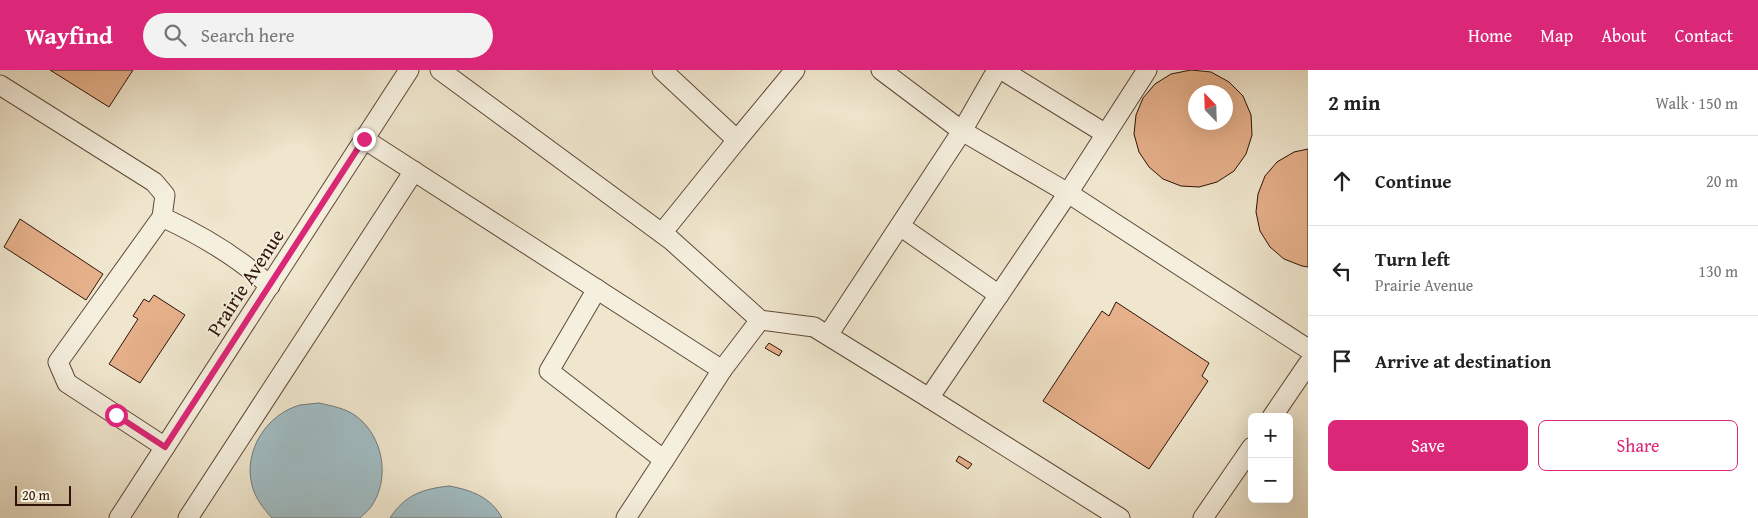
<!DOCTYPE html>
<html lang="en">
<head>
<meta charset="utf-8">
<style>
	body { margin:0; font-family:"Gentium Book Plus",serif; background:#f2f2f2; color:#222 }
	.controls { position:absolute; right:15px; bottom:15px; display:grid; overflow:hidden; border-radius:8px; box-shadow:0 5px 20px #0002 }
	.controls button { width:45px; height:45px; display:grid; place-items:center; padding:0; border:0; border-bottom:1px solid #e0e0e0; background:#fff; color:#222; font:25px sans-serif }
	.compass { position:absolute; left:1188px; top:15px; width:45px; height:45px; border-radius:50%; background:#fff; box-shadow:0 5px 20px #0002; rotate:337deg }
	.scale { position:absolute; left:15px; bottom:12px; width:56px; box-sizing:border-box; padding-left:5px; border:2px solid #2f1308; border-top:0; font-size:14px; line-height:18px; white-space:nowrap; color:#2f1308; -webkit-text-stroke:4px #f5efde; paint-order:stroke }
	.stop { position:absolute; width:15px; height:15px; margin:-11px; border:4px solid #db2777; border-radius:50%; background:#fff }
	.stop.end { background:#db2777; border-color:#fff; box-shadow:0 1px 5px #0008 }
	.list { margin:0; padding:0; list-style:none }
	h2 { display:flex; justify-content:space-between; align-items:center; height:65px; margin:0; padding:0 20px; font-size:21px }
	h2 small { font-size:16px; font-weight:400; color:#767676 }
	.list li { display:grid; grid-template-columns:32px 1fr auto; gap:15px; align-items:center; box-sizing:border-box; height:90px; padding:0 20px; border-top:1px solid #e0e0e0 }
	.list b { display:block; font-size:19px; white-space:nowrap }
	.list p { margin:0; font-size:16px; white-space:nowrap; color:#767676 }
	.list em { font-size:16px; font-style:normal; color:#767676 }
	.actions { display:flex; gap:10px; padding:15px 20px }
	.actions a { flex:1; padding:11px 0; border:1px solid #db2777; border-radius:8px; text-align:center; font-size:18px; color:#db2777 }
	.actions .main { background:#db2777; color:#fff }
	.icon { flex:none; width:28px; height:28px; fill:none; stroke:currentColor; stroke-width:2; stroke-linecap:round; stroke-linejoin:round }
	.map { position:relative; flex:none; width:1308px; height:448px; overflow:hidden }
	header { display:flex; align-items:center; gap:30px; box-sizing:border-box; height:70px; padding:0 25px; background:#db2777; color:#fff }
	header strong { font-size:24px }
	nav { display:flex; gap:28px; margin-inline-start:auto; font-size:18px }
	.search { width:350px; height:45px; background:#f2f2f2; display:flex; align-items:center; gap:12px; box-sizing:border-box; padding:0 18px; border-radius:28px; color:#767676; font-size:19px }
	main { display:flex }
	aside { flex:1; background:#fff }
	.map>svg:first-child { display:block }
	.water { fill:#a0bcc3; stroke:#737878 }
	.building { fill:#e5b08a; stroke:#2f1308; fill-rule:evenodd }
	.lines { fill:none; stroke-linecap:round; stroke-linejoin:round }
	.minor-casing { stroke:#5f4839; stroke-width:21 }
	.minor { stroke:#f5efde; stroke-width:19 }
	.route { stroke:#db2777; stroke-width:6 }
	.labels { text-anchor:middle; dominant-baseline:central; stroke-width:4; stroke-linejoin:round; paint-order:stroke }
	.street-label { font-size:20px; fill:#2f1308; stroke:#f5efde }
</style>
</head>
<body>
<header>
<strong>Wayfind</strong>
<div class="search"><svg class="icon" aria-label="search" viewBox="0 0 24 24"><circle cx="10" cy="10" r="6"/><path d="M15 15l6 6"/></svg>Search here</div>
<nav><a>Home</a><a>Map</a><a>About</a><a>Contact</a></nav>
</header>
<main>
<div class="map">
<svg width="1308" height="448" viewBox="0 0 1308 448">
	<rect width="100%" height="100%" fill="#efe6cd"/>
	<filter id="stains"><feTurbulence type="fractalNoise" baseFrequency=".004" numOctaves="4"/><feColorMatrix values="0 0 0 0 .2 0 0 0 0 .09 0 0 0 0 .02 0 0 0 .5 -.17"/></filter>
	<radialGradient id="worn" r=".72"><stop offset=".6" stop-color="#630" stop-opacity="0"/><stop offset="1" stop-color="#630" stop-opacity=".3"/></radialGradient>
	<!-- water -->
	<g class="water">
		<path d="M319 333C332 336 345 338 356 346 383 366 391 408 371 437 368 441 364 444 360 448H272C263 438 255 428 252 415 243 381 267 344 300 335 306 334 313 334 319 333Z"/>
		<path d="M449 416C471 420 491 427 502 448H390C405 425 422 419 449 416Z"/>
	</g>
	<!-- building -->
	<g class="building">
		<path d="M50 0H133L109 37Z"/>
		<path d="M1191 0 1211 2 1229 12 1243 26 1251 45 1252 65 1246 84 1234 101 1217 112 1199 117 1181 116 1163 109 1149 97 1139 82 1134 64 1136 45 1143 28 1155 14 1171 4ZM1196 22H1226V52H1196Z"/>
		<path d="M1308 79V197L1302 196 1284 189 1270 177 1260 161 1256 142 1258 124 1265 106 1277 92 1294 82Z"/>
		<path d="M20 149 103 204 86 230 4 177Z"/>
		<path d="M154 225 185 245 140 313 109 294 138 249 133 246 144 229 149 232Z"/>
		<path d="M1116 232 1209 293 1202 306 1208 311 1149 399 1043 331 1102 241 1109 246Z"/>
		<path d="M769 273 782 281 779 286 765 278Z"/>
		<path d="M959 386 972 394 968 399 956 391Z"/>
	</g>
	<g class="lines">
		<defs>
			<g id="minor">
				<path d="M440 0 671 170 760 250 814 257 929 328"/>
				<path d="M662 0 737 70 662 163"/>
				<path d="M997 0 962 61 1068 123 1147 0"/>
				<path d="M1002 0 1106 64"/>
				<path d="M0 15 154 112 165 125 162 147"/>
				<path d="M364 69 722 300 760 250"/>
				<path d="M737 70 795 0"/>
				<path d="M900 156 999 225"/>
				<path d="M597 219 549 301 664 390 722 300"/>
				<path d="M828 265 962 61 881 0"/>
				<path d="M1272 347 1308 294"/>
				<path d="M165 377 67 313 58 292 162 147C201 165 238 187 270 216"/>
				<path d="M119 448 409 0"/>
				<path d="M188 448 414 101"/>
				<path d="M626 448 664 390"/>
				<path d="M1120 448 929 328 1068 123 1308 279"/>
				<path d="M1203 448 1252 377"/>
			</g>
		</defs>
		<!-- minor casing -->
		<use href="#minor" class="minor-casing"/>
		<!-- minor -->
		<use href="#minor" class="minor"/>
	</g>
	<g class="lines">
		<!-- route -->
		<path class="route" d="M116 345 165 377 364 69"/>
	</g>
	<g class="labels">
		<!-- street labels -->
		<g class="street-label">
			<text transform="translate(245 212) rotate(-57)">Prairie Avenue</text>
		</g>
	</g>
	<rect width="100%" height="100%" filter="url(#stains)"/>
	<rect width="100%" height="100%" fill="url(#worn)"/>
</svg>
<div class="controls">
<button>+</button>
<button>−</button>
</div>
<svg class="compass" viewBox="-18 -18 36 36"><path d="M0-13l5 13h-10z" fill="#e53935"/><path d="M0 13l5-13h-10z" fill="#767676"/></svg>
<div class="scale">20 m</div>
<div class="stop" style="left:116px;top:345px"></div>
<div class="stop end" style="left:364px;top:69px"></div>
</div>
<aside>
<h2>2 min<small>Walk · 150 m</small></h2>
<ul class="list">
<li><svg class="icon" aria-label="ahead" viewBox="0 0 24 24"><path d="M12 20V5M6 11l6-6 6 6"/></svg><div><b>Continue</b></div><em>20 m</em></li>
<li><svg class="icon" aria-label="left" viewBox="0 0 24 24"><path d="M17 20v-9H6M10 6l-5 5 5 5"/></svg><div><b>Turn left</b><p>Prairie Avenue</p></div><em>130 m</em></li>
<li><svg class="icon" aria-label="arrive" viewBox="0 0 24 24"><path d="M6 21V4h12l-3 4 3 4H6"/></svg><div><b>Arrive at destination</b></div></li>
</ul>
<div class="actions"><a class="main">Save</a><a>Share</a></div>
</aside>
</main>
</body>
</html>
